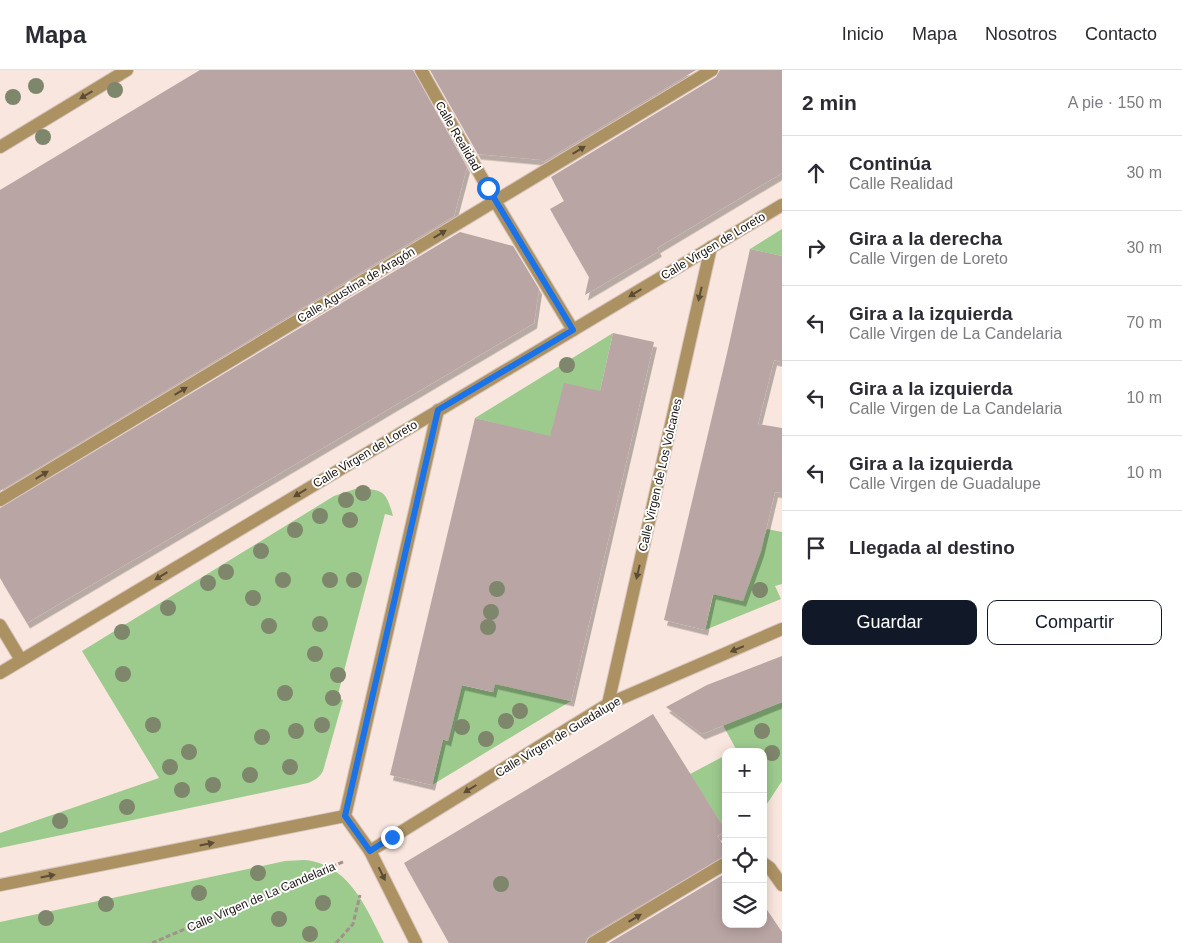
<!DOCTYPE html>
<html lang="es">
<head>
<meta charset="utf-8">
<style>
	body { margin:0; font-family:Arial,sans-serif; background:#f7f7f7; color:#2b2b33 }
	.controls { position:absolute; right:15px; bottom:15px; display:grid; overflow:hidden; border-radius:10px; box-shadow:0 2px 12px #0003 }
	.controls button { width:45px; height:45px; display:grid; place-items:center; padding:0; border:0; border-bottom:1px solid #e1e1e2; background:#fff; color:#2b2b33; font:25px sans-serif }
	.stop { position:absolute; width:15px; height:15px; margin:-11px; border:4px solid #1a73e8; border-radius:50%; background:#fff }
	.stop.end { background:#1a73e8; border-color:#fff; box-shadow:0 1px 5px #0008 }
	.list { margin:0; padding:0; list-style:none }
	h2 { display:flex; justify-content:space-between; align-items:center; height:65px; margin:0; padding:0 20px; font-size:21px }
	h2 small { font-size:16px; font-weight:400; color:#7c7c81 }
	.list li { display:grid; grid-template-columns:32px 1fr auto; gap:15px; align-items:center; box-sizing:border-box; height:75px; padding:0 20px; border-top:1px solid #e1e1e2 }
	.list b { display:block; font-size:19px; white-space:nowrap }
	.list p { margin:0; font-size:16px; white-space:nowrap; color:#7c7c81 }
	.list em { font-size:16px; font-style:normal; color:#7c7c81 }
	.actions { display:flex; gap:10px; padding:15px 20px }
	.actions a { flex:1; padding:11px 0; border:1px solid #111827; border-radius:10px; text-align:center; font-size:18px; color:#111827 }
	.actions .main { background:#111827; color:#fff }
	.icon { flex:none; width:28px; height:28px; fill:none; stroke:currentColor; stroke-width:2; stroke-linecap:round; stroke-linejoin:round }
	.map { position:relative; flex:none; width:782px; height:873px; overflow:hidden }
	header { display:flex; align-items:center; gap:30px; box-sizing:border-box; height:70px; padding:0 25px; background:#fff; border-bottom:1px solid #e1e1e2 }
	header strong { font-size:24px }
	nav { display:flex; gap:28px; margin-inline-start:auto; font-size:18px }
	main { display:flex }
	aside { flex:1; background:#fff }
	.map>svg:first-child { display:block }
	.green { fill:#9dcb8e }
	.building { fill:#b9a5a4; filter:url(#shadow) }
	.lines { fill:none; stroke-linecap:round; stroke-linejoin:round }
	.minor-casing { stroke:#d5c4bd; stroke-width:14 }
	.path { stroke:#a0928c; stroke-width:3; stroke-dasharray:5 2.5; stroke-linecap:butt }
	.minor { stroke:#ac9263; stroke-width:12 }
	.tree { fill:#7e866c }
	.oneway { fill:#5b4c35 }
	.route { stroke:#1a73e8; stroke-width:6 }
	.labels { text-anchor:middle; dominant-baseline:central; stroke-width:4; stroke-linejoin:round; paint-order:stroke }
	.street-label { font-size:12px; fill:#191310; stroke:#fff }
</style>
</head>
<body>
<header>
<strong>Mapa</strong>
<nav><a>Inicio</a><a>Mapa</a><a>Nosotros</a><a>Contacto</a></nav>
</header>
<main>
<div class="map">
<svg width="782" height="873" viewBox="0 0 782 873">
	<defs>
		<filter id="shadow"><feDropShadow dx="3" dy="5.5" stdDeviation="0" flood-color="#0004"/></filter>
	</defs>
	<rect width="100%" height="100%" fill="#f9e6de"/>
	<!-- green -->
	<g class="green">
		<path d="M782 159V186L750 179Z"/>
		<path d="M613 263 600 321 533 451 518 359 475 348Z"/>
		<path d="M358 418C383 420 386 420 393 446L385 444 337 628 343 630 323 701C319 708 315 710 308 713L0 778V763L159 708 82 581 334 426Z"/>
		<path d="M729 459 764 467 767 459 782 462V514L775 516 781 529 705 560Z"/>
		<path d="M495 613 571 631 432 715 443 669 447 671 456 614 492 622Z"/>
		<path d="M782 632V711L763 740V682H732L736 679 723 655Z"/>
		<path d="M726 685V761L690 704Z"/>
		<path d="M285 791C294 791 304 789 312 791 352 800 367 840 384 873H0V852Z"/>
	</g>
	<!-- building -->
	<g class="building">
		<path d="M200 0H413L467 97 454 146 0 421V120Z"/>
		<path d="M430 0H696L543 92 542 90 478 84Z"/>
		<path d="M720 0H782V103L657 178 659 181 585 225 589 207 550 139 564 131 551 107 716 7Z"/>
		<path d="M460 162 513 176 539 219 534 253 27 553 0 508V438Z"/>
		<path d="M750 179 782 186V292L774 290 758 354 782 358V423L775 422 761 481 743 531 713 524 705 560 664 550 728 279Z"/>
		<path d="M613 263 654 272 571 631 495 614 493 622 462 615 448 671 443 669 432 715 390 705 475 348 550 366 564 313 600 321Z"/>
		<path d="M782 586V632L702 664 666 637 707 615Z"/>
		<path d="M653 644 726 761 717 766 726 779V785L589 866 585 873H449L404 793Z"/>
		<path d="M726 803V854H763V834L782 862V873H609Z"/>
	</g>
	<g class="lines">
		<defs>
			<g id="minor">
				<path d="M421 0 495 131 573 260"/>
				<path d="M0 77 127 0"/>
				<path d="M0 430 712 0"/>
				<path d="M0 555 21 590"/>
				<path d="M0 603 782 135"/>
				<path d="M608 634 711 177"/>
				<path d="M370 781 608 634 782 559"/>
				<path d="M763 793 770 798 782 815"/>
				<path d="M0 815 345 746"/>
				<path d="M416 873 370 781 345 746 438 340"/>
				<path d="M593 873 726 793"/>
			</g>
		</defs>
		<!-- minor casing -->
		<use href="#minor" class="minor-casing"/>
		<!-- path -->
		<g class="path">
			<path d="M152 873 345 791"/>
			<path d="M336 873 353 854 360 825"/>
		</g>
		<!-- minor -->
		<use href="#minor" class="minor"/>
	</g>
	<!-- trees -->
	<g class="tree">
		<circle cx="36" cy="16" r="8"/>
		<circle cx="115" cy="20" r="8"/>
		<circle cx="13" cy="27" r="8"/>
		<circle cx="43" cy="67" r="8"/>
		<circle cx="567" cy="295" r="8"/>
		<circle cx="363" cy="423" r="8"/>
		<circle cx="346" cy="430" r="8"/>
		<circle cx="320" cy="446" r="8"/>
		<circle cx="350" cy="450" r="8"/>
		<circle cx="295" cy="460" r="8"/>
		<circle cx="261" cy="481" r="8"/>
		<circle cx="226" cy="502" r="8"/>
		<circle cx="283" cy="510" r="8"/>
		<circle cx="330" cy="510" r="8"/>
		<circle cx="354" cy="510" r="8"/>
		<circle cx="208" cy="513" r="8"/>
		<circle cx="497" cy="519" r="8"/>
		<circle cx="760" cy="520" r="8"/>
		<circle cx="253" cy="528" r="8"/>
		<circle cx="168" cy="538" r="8"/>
		<circle cx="491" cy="542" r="8"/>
		<circle cx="320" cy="554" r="8"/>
		<circle cx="269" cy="556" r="8"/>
		<circle cx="488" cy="557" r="8"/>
		<circle cx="122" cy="562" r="8"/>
		<circle cx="315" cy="584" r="8"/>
		<circle cx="123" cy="604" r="8"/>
		<circle cx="338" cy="605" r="8"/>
		<circle cx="285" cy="623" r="8"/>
		<circle cx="333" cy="628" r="8"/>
		<circle cx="520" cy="641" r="8"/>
		<circle cx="506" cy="651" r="8"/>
		<circle cx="153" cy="655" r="8"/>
		<circle cx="322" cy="655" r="8"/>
		<circle cx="462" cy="657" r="8"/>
		<circle cx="296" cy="661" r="8"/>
		<circle cx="762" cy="661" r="8"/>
		<circle cx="262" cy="667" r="8"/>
		<circle cx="486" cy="669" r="8"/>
		<circle cx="189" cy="682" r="8"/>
		<circle cx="772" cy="683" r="8"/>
		<circle cx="170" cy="697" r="8"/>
		<circle cx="290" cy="697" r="8"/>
		<circle cx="250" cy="705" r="8"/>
		<circle cx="213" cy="715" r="8"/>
		<circle cx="182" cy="720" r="8"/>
		<circle cx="127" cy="737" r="8"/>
		<circle cx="60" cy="751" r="8"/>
		<circle cx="258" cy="803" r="8"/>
		<circle cx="501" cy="814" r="8"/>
		<circle cx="199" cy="823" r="8"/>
		<circle cx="323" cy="833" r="8"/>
		<circle cx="106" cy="834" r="8"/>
		<circle cx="46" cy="848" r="8"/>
		<circle cx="279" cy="849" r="8"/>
		<circle cx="310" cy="864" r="8"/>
	</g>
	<!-- one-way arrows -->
	<defs><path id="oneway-solid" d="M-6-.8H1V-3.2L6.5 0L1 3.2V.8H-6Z" transform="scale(1.25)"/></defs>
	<g class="oneway">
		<use href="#oneway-solid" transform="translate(86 25) rotate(149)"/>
		<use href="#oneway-solid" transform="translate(579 80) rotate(-31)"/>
		<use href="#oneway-solid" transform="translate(440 164) rotate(-31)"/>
		<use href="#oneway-solid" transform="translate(635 223) rotate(149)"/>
		<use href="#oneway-solid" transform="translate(700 224) rotate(103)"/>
		<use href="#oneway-solid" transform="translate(181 321) rotate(-31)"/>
		<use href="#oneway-solid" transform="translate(42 405) rotate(-31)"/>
		<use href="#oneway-solid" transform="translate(300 423) rotate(149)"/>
		<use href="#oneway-solid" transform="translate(638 502) rotate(103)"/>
		<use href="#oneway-solid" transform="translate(161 506) rotate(149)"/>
		<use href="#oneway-solid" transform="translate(737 579) rotate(157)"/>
		<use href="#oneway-solid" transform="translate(470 719) rotate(148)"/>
		<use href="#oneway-solid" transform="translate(207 774) rotate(-11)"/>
		<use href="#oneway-solid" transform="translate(382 804) rotate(64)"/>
		<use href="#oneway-solid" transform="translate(48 806) rotate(-11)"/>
		<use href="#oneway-solid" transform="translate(635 848) rotate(-31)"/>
	</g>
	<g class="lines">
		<!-- route -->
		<path class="route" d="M392 767 370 781 345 746 438 340 573 260 488 118"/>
	</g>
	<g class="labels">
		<!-- street labels -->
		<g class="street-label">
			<text transform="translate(458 66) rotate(60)">Calle Realidad</text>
			<text transform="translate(713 176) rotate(-31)">Calle Virgen de Loreto</text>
			<text transform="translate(356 215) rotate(-31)">Calle Agustina de Aragón</text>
			<text transform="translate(365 384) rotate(-31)">Calle Virgen de Loreto</text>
			<text transform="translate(660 405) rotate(-77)">Calle Virgen de Los Volcanes</text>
			<text transform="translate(558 667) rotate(-31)">Calle Virgen de Guadalupe</text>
			<text transform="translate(261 827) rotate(-23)">Calle Virgen de La Candelaria</text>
		</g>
	</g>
</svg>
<div class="controls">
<button>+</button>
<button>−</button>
<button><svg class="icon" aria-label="locate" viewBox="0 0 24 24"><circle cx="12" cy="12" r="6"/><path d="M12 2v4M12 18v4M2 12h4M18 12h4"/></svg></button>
<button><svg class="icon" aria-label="layers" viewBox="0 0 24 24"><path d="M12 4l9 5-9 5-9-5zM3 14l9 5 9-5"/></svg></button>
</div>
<div class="stop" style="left:488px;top:118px"></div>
<div class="stop end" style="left:392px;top:767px"></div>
</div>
<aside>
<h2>2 min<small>A pie · 150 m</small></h2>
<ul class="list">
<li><svg class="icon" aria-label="ahead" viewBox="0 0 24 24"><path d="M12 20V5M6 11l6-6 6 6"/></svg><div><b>Continúa</b><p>Calle Realidad</p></div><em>30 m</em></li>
<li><svg class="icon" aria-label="right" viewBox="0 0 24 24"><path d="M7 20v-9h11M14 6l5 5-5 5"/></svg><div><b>Gira a la derecha</b><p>Calle Virgen de Loreto</p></div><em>30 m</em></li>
<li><svg class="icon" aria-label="left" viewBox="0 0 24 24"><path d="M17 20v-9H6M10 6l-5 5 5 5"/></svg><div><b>Gira a la izquierda</b><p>Calle Virgen de La Candelaria</p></div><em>70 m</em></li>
<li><svg class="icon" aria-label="left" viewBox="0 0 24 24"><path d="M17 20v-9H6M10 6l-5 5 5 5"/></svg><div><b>Gira a la izquierda</b><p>Calle Virgen de La Candelaria</p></div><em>10 m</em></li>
<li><svg class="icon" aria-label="left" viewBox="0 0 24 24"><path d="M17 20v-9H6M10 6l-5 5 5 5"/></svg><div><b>Gira a la izquierda</b><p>Calle Virgen de Guadalupe</p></div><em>10 m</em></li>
<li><svg class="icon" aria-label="arrive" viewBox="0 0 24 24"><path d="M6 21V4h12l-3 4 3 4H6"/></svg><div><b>Llegada al destino</b></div></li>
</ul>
<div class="actions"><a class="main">Guardar</a><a>Compartir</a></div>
</aside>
</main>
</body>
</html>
